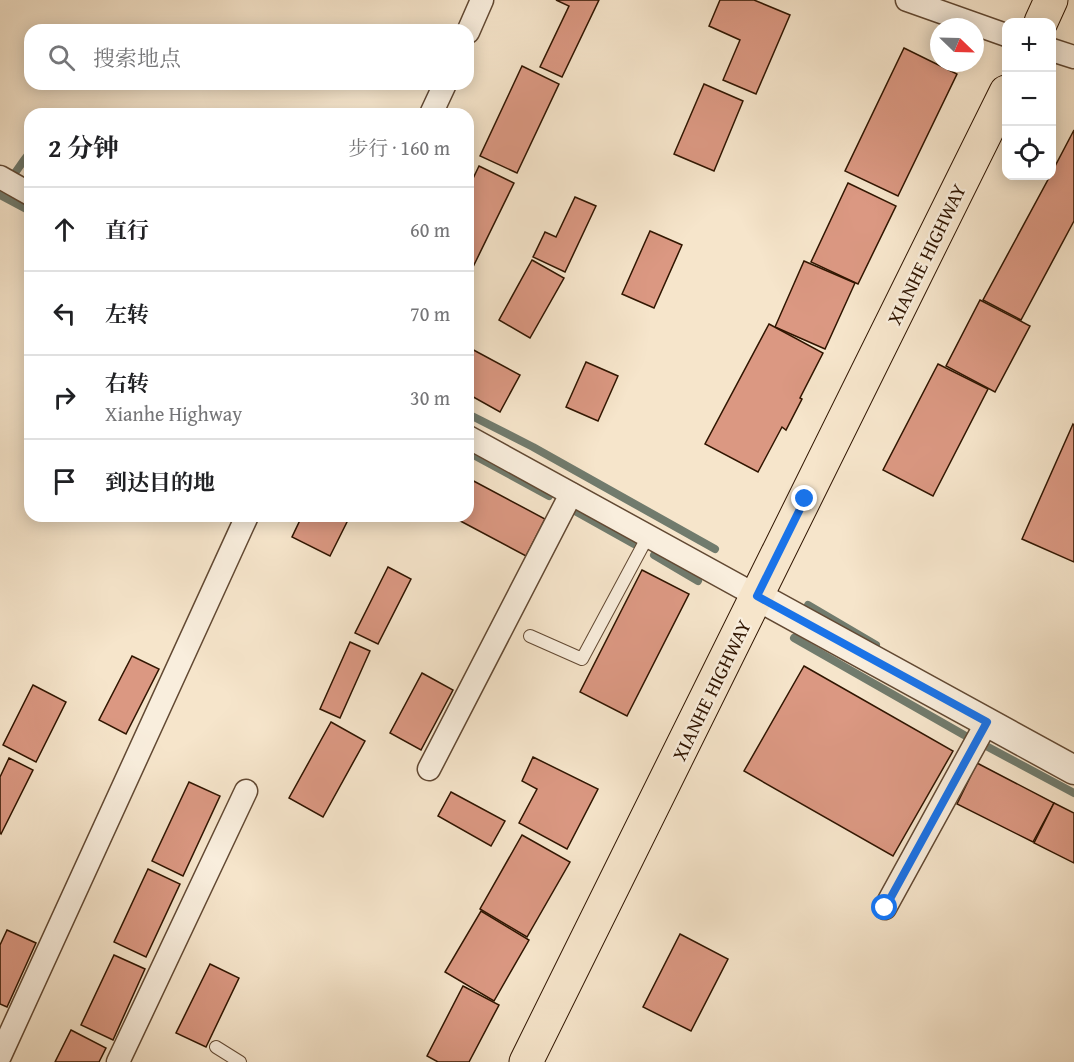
<!DOCTYPE html>
<html lang="zh">
<head>
<meta charset="utf-8">
<style>
	body { margin:0; font-family:"Gentium Book Plus","Noto Serif SC",serif; background:#f6f6f6; color:#202124 }
	.controls { position:absolute; right:18px; top:18px; display:grid; overflow:hidden; border-radius:12px; box-shadow:0 3px 15px #0003 }
	.controls button { width:54px; height:54px; display:grid; place-items:center; padding:0; border:0; border-bottom:2px solid #e0e0e0; background:#fff; color:#202124; font:30px sans-serif }
	.compass { position:absolute; left:930px; top:18px; width:54px; height:54px; border-radius:50%; background:#fff; box-shadow:0 3px 15px #0003; rotate:113deg }
	.stop { position:absolute; width:18px; height:18px; margin:-14px; border:4px solid #1a73e8; border-radius:50%; background:#fff }
	.stop.end { background:#1a73e8; border-color:#fff; box-shadow:0 2px 6px #0008 }
	.list { margin:0; padding:0; list-style:none }
	h2 { display:flex; justify-content:space-between; align-items:center; height:78px; margin:0; padding:0 24px; font-size:26px }
	h2 small { font-size:20px; font-weight:400; color:#757577 }
	.list li { display:grid; grid-template-columns:39px 1fr auto; gap:18px; align-items:center; box-sizing:border-box; height:84px; padding:0 24px; border-top:2px solid #e0e0e0 }
	.list b { display:block; font-size:22px; white-space:nowrap }
	.list p { margin:0; font-size:20px; white-space:nowrap; color:#757577 }
	.list em { font-size:20px; font-style:normal; color:#757577 }
	.icon { flex:none; width:33px; height:33px; fill:none; stroke:currentColor; stroke-width:2; stroke-linecap:round; stroke-linejoin:round }
	.map { position:relative; flex:none; width:1074px; height:1062px; overflow:hidden }
	.search { position:absolute; background:#fff; box-shadow:0 3px 15px #0003; left:24px; top:24px; width:450px; height:66px; display:flex; align-items:center; gap:15px; box-sizing:border-box; padding:0 21px; border-radius:18px; color:#757577; font-size:22px }
	.panel { position:absolute; background:#fff; box-shadow:0 3px 15px #0003; left:24px; top:108px; width:450px; height:414px; border-radius:18px }
	.map>svg:first-child { display:block }
	.lines { fill:none; stroke-linecap:round; stroke-linejoin:round }
	.stream { stroke:#717b6d; stroke-width:8 }
	.building { fill:#db9882; stroke:#301500; stroke-width:1.5 }
	.service-casing { stroke:#624933; stroke-width:14 }
	.minor-casing { stroke:#624933; stroke-width:25 }
	.tertiary-casing { stroke:#624933; stroke-width:31 }
	.primary-casing { stroke:#301500; stroke-width:35 }
	.service { stroke:#f9eedd; stroke-width:12 }
	.minor { stroke:#f9eedd; stroke-width:22 }
	.tertiary { stroke:#f9eedd; stroke-width:28 }
	.primary { stroke:#f6e5cb; stroke-width:33 }
	.route { stroke:#1a73e8; stroke-width:8 }
	.labels { text-anchor:middle; dominant-baseline:central; stroke-width:4.5; stroke-linejoin:round; paint-order:stroke }
	.street-label { font-size:20px; fill:#301500; stroke:#f9eedd }
</style>
</head>
<body>
<div class="map">
<svg width="1074" height="1062" viewBox="0 0 1074 1062">
	<rect width="100%" height="100%" fill="#f6e5cb"/>
	<filter id="stains"><feTurbulence type="fractalNoise" baseFrequency=".00333" numOctaves="4"/><feColorMatrix values="0 0 0 0 .2 0 0 0 0 .09 0 0 0 0 .02 0 0 0 .5 -.17"/></filter>
	<radialGradient id="worn" r=".72"><stop offset=".6" stop-color="#630" stop-opacity="0"/><stop offset="1" stop-color="#630" stop-opacity=".3"/></radialGradient>
	<g class="lines">
		<!-- stream -->
		<g class="stream">
			<path d="M9 180C17 172 21 163 29 154H30"/>
			<path d="M0 195 30 211"/>
			<path d="M468 414 533 447 715 549"/>
			<path d="M468 452 549 496"/>
			<path d="M575 511 634 544"/>
			<path d="M654 555 698 581"/>
			<path d="M808 605 876 645"/>
			<path d="M794 638 964 735"/>
			<path d="M988 747 1074 793"/>
		</g>
	</g>
	<!-- building -->
	<g class="building">
		<path d="M556 0H599L562 77 540 67 569 6Z"/>
		<path d="M720 0H754L790 15 756 94 723 80 740 40 709 26Z"/>
		<path d="M904 48 957 74 898 196 845 171Z"/>
		<path d="M522 66 559 84 517 173 480 156Z"/>
		<path d="M704 84 743 101 714 171 674 154Z"/>
		<path d="M1074 130V221L1021 320 983 300 1050 176H1052V172Z"/>
		<path d="M479 166 514 183 472 269 468 267V189Z"/>
		<path d="M848 183 896 206 858 284 811 262Z"/>
		<path d="M575 197 596 206 565 272 533 257 545 232 556 237Z"/>
		<path d="M650 231 682 245 654 308 622 294Z"/>
		<path d="M532 260 564 278 530 338 499 320Z"/>
		<path d="M804 261 855 283 825 349 775 327Z"/>
		<path d="M980 300 1030 326 995 392 946 366Z"/>
		<path d="M769 324 823 353 800 398 802 399 786 430 782 427 758 472 705 444Z"/>
		<path d="M468 347 520 375 500 412 468 394Z"/>
		<path d="M586 362 618 376 598 421 566 407Z"/>
		<path d="M938 364 988 389 933 496 883 470Z"/>
		<path d="M1073 424 1074 425V562L1022 539Z"/>
		<path d="M468 478 545 519 526 556 451 516H468Z"/>
		<path d="M302 516H350L330 556 292 537Z"/>
		<path d="M388 567 411 579 378 644 355 633Z"/>
		<path d="M642 570 689 594 627 716 580 692Z"/>
		<path d="M350 642 370 651 340 718 320 709Z"/>
		<path d="M132 656 159 669 126 734 99 720Z"/>
		<path d="M804 666 953 751 893 856 744 771Z"/>
		<path d="M422 673 453 690 421 750 390 733Z"/>
		<path d="M33 685 66 702 36 762 3 745Z"/>
		<path d="M331 722 365 741 323 817 289 798Z"/>
		<path d="M533 757 598 789 567 849 519 823 537 789 522 781Z"/>
		<path d="M9 758 33 770 1 834 0 833V777Z"/>
		<path d="M977 763 1054 803 1033 842 957 804Z"/>
		<path d="M189 782 220 796 183 876 152 861Z"/>
		<path d="M451 792 505 821 491 846 438 816Z"/>
		<path d="M1054 803 1074 813V863L1034 843Z"/>
		<path d="M522 835 570 862 527 937 480 909Z"/>
		<path d="M148 869 180 884 146 957 114 942Z"/>
		<path d="M481 911 529 940 494 1001 445 972Z"/>
		<path d="M7 930 36 943 7 1007 0 1004V945Z"/>
		<path d="M680 934 728 959 691 1031 643 1007Z"/>
		<path d="M114 955 145 969 113 1040 81 1025Z"/>
		<path d="M210 964 239 978 206 1047 176 1033Z"/>
		<path d="M463 986 499 1005 469 1062H438L427 1056Z"/>
		<path d="M71 1030 106 1048 99 1062H55Z"/>
	</g>
	<g class="lines">
		<defs>
			<g id="service">
				<path d="M530 636 582 659 648 536"/>
				<path d="M216 1047 240 1062"/>
			</g>
			<g id="minor">
				<path d="M907 0 1006 35"/>
				<path d="M468 32 482 0"/>
				<path d="M1052 50 1074 57"/>
				<path d="M431 114 445 84"/>
				<path d="M0 177 30 194"/>
				<path d="M468 437 757 596"/>
				<path d="M429 769 571 494"/>
				<path d="M885 908 987 722"/>
				<path d="M0 1056 247 516"/>
				<path d="M118 1062 246 791"/>
			</g>
			<path id="tertiary" d="M757 596 1074 770"/>
			<g id="primary">
				<path d="M1041 22 1051 0"/>
				<path d="M526 1062 1006 92"/>
			</g>
		</defs>
		<!-- service casing -->
		<use href="#service" class="service-casing"/>
		<!-- minor casing -->
		<use href="#minor" class="minor-casing"/>
		<!-- tertiary casing -->
		<use href="#tertiary" class="tertiary-casing"/>
		<!-- primary casing -->
		<use href="#primary" class="primary-casing"/>
		<!-- service -->
		<use href="#service" class="service"/>
		<!-- minor -->
		<use href="#minor" class="minor"/>
		<!-- tertiary -->
		<use href="#tertiary" class="tertiary"/>
		<!-- primary -->
		<use href="#primary" class="primary"/>
	</g>
	<g class="lines">
		<!-- route -->
		<path class="route" d="M805 499 757 596 987 722 885 908"/>
	</g>
	<g class="labels">
		<!-- street labels -->
		<g class="street-label">
			<text transform="translate(926 254) rotate(-64)">XIANHE HIGHWAY</text>
			<text transform="translate(711 690) rotate(-64)">XIANHE HIGHWAY</text>
		</g>
	</g>
	<rect width="100%" height="100%" filter="url(#stains)"/>
	<rect width="100%" height="100%" fill="url(#worn)"/>
</svg>
<div class="controls">
<button>+</button>
<button>−</button>
<button><svg class="icon" aria-label="locate" viewBox="0 0 24 24"><circle cx="12" cy="12" r="6"/><path d="M12 2v4M12 18v4M2 12h4M18 12h4"/></svg></button>
</div>
<svg class="compass" viewBox="-18 -18 36 36"><path d="M0-13l5 13h-10z" fill="#e53935"/><path d="M0 13l5-13h-10z" fill="#757577"/></svg>
<div class="stop" style="left:885px;top:908px"></div>
<div class="stop end" style="left:805px;top:499px"></div>
<div class="search"><svg class="icon" aria-label="search" viewBox="0 0 24 24"><circle cx="10" cy="10" r="6"/><path d="M15 15l6 6"/></svg>搜索地点</div>
<section class="panel">
<h2>2 分钟<small>步行 · 160 m</small></h2>
<ul class="list">
<li><svg class="icon" aria-label="ahead" viewBox="0 0 24 24"><path d="M12 20V5M6 11l6-6 6 6"/></svg><div><b>直行</b></div><em>60 m</em></li>
<li><svg class="icon" aria-label="left" viewBox="0 0 24 24"><path d="M17 20v-9H6M10 6l-5 5 5 5"/></svg><div><b>左转</b></div><em>70 m</em></li>
<li><svg class="icon" aria-label="right" viewBox="0 0 24 24"><path d="M7 20v-9h11M14 6l5 5-5 5"/></svg><div><b>右转</b><p>Xianhe Highway</p></div><em>30 m</em></li>
<li><svg class="icon" aria-label="arrive" viewBox="0 0 24 24"><path d="M6 21V4h12l-3 4 3 4H6"/></svg><div><b>到达目的地</b></div></li>
</ul>
</section>
</div>
</body>
</html>
